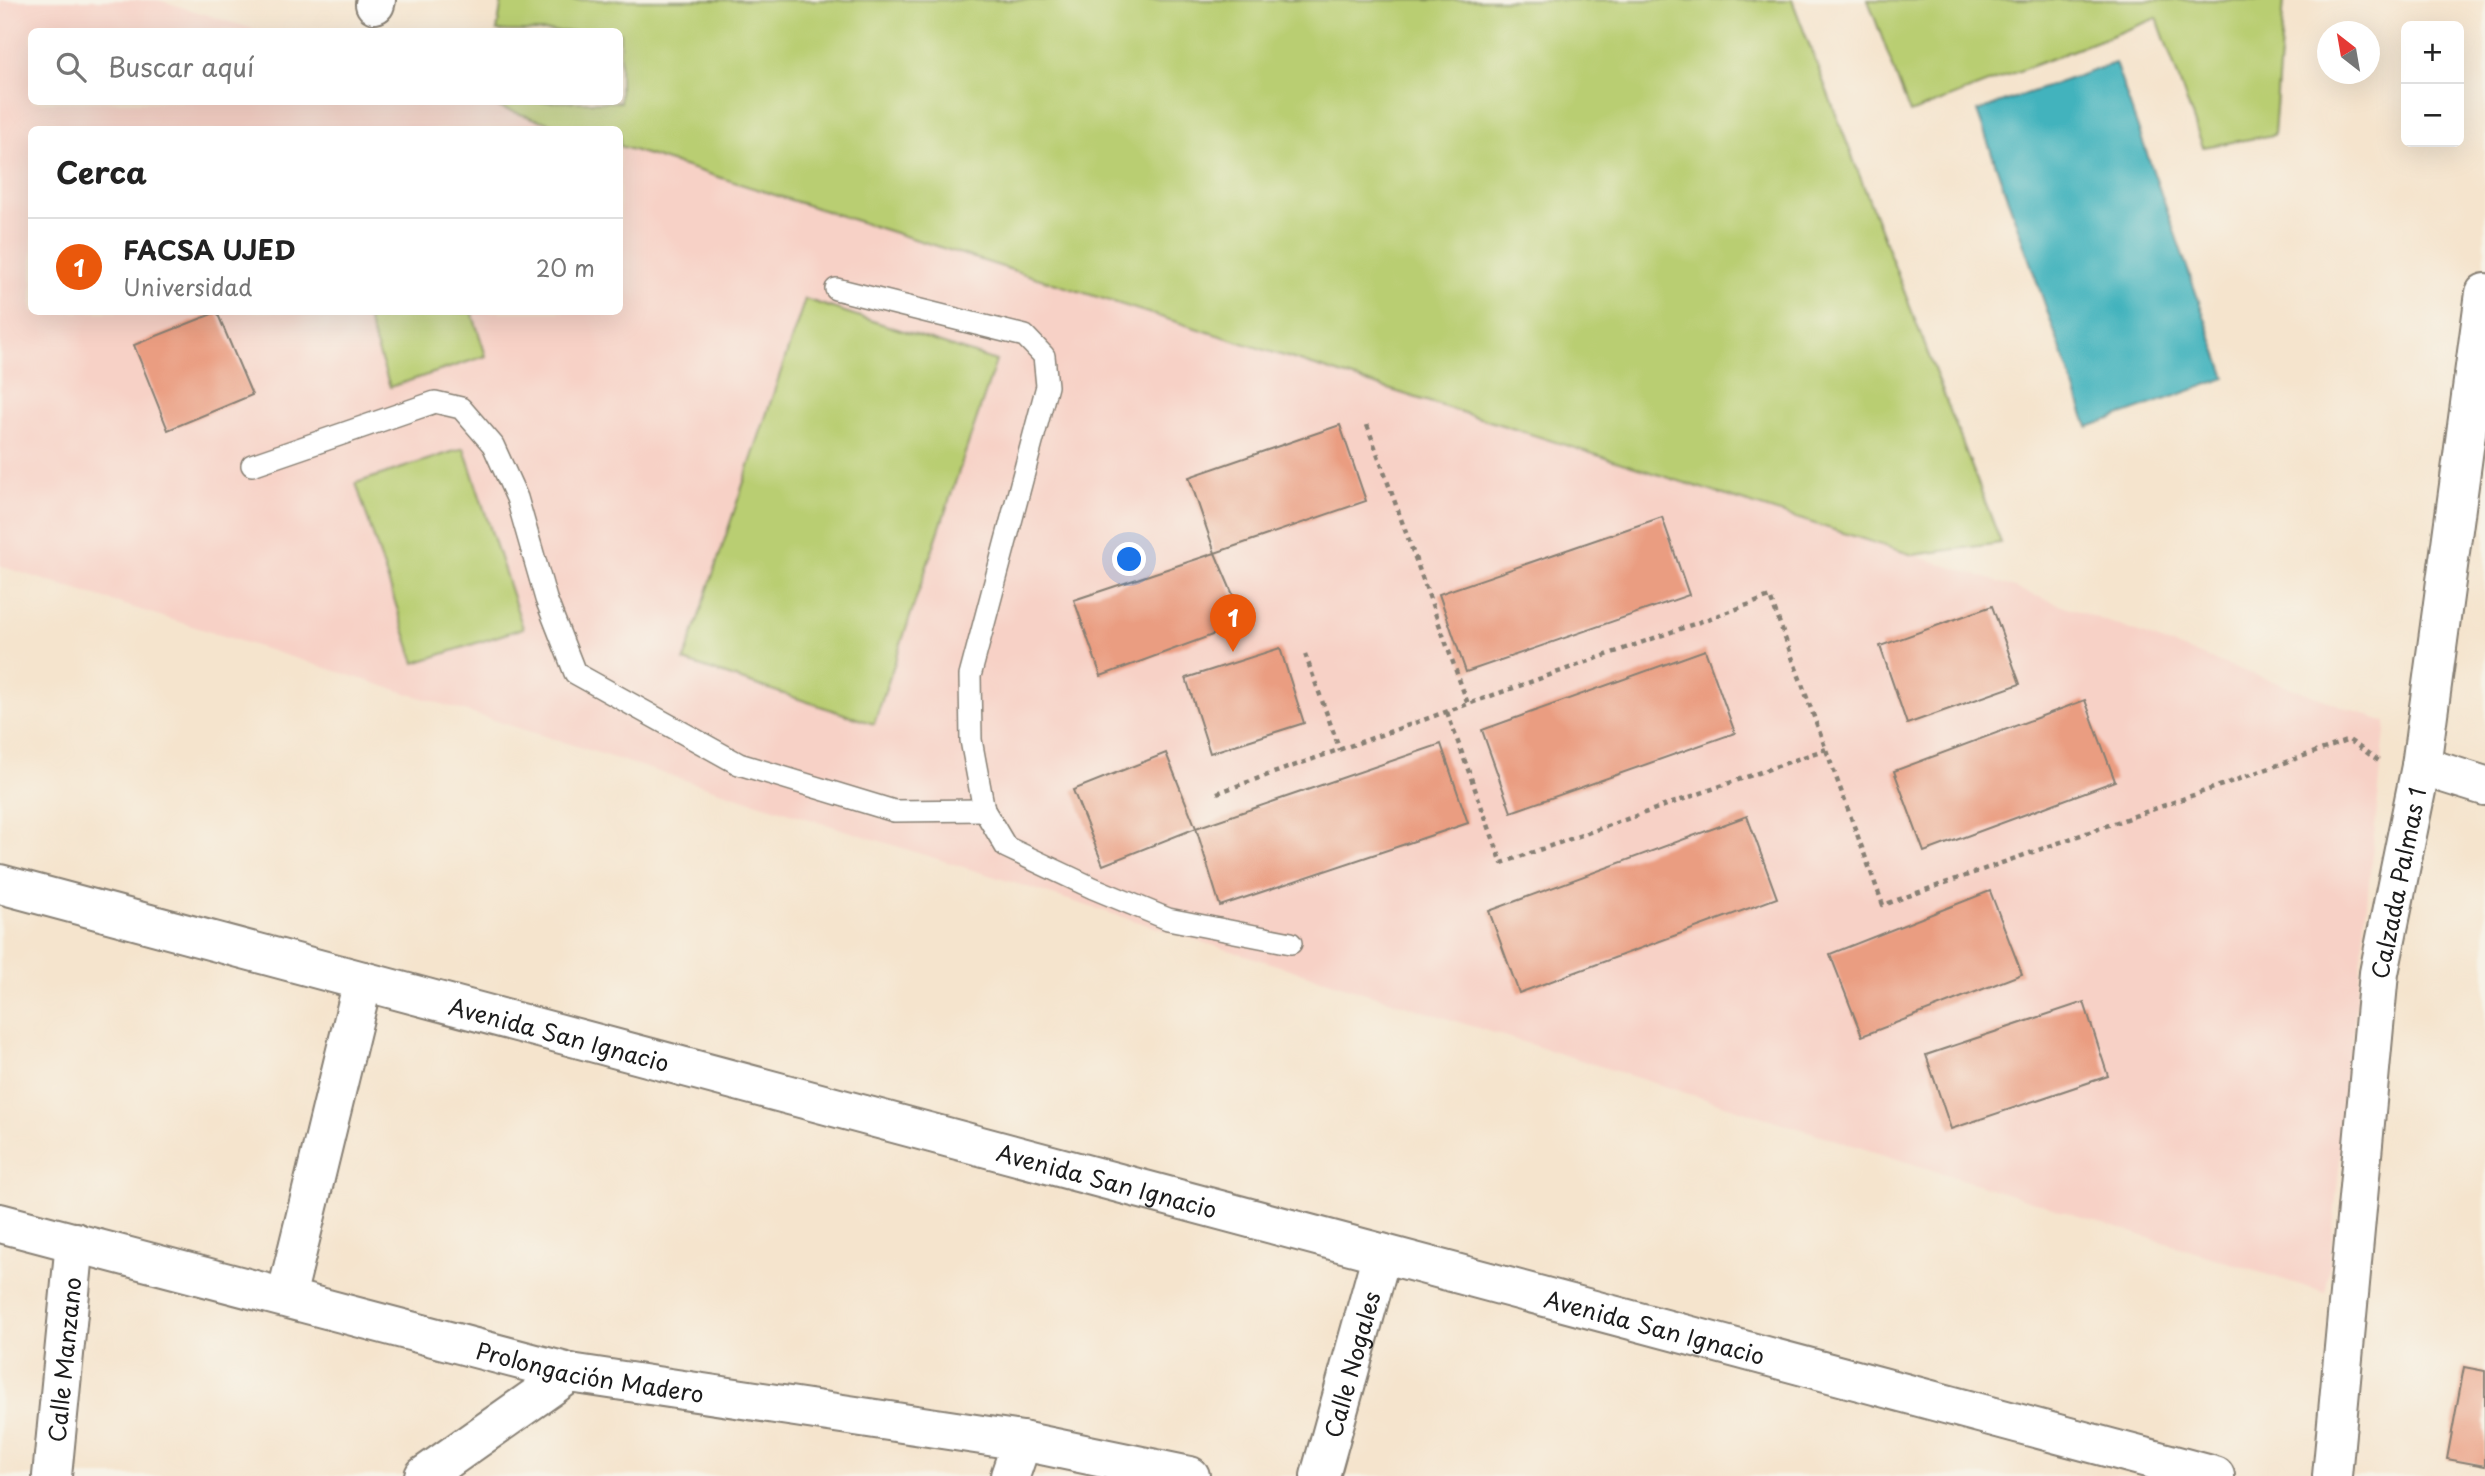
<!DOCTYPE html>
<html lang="es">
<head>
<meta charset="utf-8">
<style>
	body { margin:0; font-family:"Playpen Sans",sans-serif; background:#f6f6f6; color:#222 }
	.controls { position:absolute; right:21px; top:21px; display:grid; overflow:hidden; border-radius:10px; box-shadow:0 7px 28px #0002 }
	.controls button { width:63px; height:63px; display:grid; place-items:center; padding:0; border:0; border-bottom:2px solid #e0e0e0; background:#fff; color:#222; font:35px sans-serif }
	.compass { position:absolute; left:2317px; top:21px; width:63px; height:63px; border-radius:50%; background:#fff; box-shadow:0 7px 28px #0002; rotate:329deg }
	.you { position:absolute; left:1130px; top:560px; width:24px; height:24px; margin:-18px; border:5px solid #fff; border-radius:50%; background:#1a73e8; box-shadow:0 0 0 10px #1a73e833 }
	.badge { display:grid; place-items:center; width:46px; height:46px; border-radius:50%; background:#ea580c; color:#fff; font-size:23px; font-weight:700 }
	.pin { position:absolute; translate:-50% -58px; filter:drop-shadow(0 2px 4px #0008) }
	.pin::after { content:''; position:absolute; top:37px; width:24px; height:21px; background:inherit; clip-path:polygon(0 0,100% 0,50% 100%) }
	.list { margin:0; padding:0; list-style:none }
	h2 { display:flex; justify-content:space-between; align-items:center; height:91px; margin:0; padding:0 28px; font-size:30px }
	h2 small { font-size:23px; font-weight:400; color:#767676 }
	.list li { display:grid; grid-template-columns:46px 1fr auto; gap:21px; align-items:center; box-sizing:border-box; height:98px; padding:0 28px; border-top:2px solid #e0e0e0 }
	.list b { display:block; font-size:26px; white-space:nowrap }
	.list p { margin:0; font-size:23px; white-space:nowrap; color:#767676 }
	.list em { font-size:23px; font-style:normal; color:#767676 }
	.icon { flex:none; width:38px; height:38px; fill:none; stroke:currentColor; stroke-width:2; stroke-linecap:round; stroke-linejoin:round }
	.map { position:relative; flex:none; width:2485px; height:1476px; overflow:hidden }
	.search { position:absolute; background:#fff; box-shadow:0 7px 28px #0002; left:28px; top:28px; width:595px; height:77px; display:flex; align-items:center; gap:18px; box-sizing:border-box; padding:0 24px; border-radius:10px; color:#767676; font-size:26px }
	.panel { position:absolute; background:#fff; box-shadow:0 7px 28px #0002; left:28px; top:126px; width:595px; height:189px; border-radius:10px }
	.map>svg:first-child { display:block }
	.built { fill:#f7d1c6 }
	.green { fill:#b9ce72; stroke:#6a7547; stroke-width:2 }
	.water { fill:#43b3bd; stroke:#30686c; stroke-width:2 }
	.building { fill:#ea9d81 }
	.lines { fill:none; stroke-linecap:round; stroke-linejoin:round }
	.service-casing { stroke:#888074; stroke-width:24 }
	.minor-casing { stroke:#888074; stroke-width:42 }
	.tertiary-casing { stroke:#888074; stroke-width:42 }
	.path { stroke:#888074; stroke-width:4.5; stroke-dasharray:5 5; stroke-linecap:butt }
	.service { stroke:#fff; stroke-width:21 }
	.minor { stroke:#fff; stroke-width:38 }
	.tertiary { stroke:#fff; stroke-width:38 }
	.labels { text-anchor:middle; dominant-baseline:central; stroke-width:5; stroke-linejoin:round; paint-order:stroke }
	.street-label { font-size:23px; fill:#1c1c1c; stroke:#f7f3e8 }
</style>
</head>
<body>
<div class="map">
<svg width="2485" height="1476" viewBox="0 0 2485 1476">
	<rect width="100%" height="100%" fill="#f7f3e8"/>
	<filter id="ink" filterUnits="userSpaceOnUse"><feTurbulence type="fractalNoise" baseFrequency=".0143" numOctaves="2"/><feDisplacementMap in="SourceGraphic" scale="14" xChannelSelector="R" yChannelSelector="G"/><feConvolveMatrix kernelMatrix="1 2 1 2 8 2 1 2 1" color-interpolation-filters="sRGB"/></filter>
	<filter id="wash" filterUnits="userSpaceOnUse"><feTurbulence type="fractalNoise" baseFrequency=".00686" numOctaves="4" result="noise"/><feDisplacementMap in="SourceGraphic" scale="28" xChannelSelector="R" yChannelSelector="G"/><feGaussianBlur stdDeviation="1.57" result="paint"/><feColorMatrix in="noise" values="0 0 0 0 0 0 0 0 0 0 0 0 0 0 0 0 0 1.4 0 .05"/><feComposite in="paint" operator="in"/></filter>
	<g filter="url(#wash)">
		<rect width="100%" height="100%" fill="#f5e4cd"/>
		<!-- built -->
		<path class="built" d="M0 0H159L259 31 32 32V102H480L568 129 32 130V312H620V146L1995 581 2386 722 2326 1293 0 566Z"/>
		<!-- green -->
		<g class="green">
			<path d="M502 0H1792L2001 543 1913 555 620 146V130L568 129 488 104V102H620V32L497 31Z"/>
			<path d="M1868 0H2284L2274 135 2203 147 2157 18 1910 113Z"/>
			<path d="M805 299 996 361 874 724 684 661Z"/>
			<path d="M365 312H472L486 356 390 387Z"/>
			<path d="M464 448 523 628 415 663 356 483Z"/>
		</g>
		<!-- water -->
		<path class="water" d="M2115 63 2226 378 2088 427 1977 111Z"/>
		<g id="blocks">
			<!-- building -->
			<g class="building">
				<path d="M217 312 252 395 168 430 134 345Z"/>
				<path d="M1340 425 1366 501 1215 553 1189 477Z"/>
				<path d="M1662 517 1689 595 1466 672 1439 594Z"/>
				<path d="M1215 553 1245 623 1101 676 1074 600Z"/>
				<path d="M1992 606 2020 684 1907 724 1880 646Z"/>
				<path d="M1280 648 1304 723 1210 753 1186 678Z"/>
				<path d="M1705 650 1735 733 1511 812 1482 730Z"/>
				<path d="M2085 700 2115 781 1924 852 1894 771Z"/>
				<path d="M1441 744 1468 823 1220 906 1196 828 1103 865 1073 790 1166 753 1196 828Z"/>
				<path d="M1747 816 1777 898 1519 993 1489 911Z"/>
				<path d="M1990 891 2022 974 1862 1036 1830 954Z"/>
				<path d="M2084 1002 2108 1076 1951 1129 1926 1055Z"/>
				<path d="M2464 1367 2485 1371V1466L2447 1459Z"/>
			</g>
		</g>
	</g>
	<g filter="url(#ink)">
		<use href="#blocks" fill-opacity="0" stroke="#888074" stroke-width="2"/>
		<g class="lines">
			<defs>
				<g id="service">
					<path d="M836 289 1025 336 1044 356 1047 386 970 676 971 740 984 810 1006 847 1093 888 1168 919 1291 943"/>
					<path d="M252 465 435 402 461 408 493 445 517 498 546 599 575 673 739 764 894 811 984 810"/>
				</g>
				<g id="minor">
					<path d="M375 4 376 0"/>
					<path d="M2421 766 2485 786"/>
					<path id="s1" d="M0 1223 570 1373 1022 1441 1190 1476"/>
					<path d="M286 1297 363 981"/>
					<path id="s2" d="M52 1476 75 1242"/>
					<path d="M424 1476 570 1373"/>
					<path d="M1010 1476 1022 1441"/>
					<path id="s3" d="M1320 1476 1382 1253"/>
					<path id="s4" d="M2332 1476 2379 973 2421 766 2485 293"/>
				</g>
				<g id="tertiary">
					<path id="s5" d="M0 884 2215 1476"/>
				</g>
			</defs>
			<!-- service casing -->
			<use href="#service" class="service-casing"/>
			<!-- minor casing -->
			<use href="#minor" class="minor-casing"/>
			<!-- tertiary casing -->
			<use href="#tertiary" class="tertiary-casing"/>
			<!-- path -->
			<g class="path">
				<path d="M1367 425 1468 704"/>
				<path d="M1305 654 1340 750"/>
				<path d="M1447 712 1502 863 1826 749"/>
				<path d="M1217 793 1770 597 1883 905 2349 740 2379 761"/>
			</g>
			<!-- service -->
			<use href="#service" class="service"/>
			<!-- minor -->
			<use href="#minor" class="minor"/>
			<!-- tertiary -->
			<use href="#tertiary" class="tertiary"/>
		</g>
	</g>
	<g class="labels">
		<!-- street labels -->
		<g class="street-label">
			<text stroke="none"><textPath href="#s4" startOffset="597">Calzada Palmas 1</textPath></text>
			<text stroke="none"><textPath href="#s5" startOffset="579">Avenida San Ignacio</textPath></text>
			<text stroke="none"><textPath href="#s5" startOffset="1146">Avenida San Ignacio</textPath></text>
			<text stroke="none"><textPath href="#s5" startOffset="1713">Avenida San Ignacio</textPath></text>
			<text stroke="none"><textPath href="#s2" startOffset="117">Calle Manzano</textPath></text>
			<text stroke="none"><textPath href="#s3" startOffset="116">Calle Nogales</textPath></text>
			<text stroke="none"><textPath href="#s1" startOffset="609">Prolongación Madero</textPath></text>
		</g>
	</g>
</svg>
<div class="controls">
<button>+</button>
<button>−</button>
</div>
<svg class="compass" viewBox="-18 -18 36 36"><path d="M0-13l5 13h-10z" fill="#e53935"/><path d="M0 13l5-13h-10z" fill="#767676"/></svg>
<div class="you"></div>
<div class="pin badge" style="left:1233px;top:652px">1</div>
<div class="search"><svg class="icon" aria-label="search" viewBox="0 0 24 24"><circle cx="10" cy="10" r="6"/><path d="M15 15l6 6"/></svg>Buscar aquí</div>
<section class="panel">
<h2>Cerca<small></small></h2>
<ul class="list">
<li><span class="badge">1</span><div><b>FACSA UJED</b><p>Universidad</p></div><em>20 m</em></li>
</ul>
</section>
</div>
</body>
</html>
